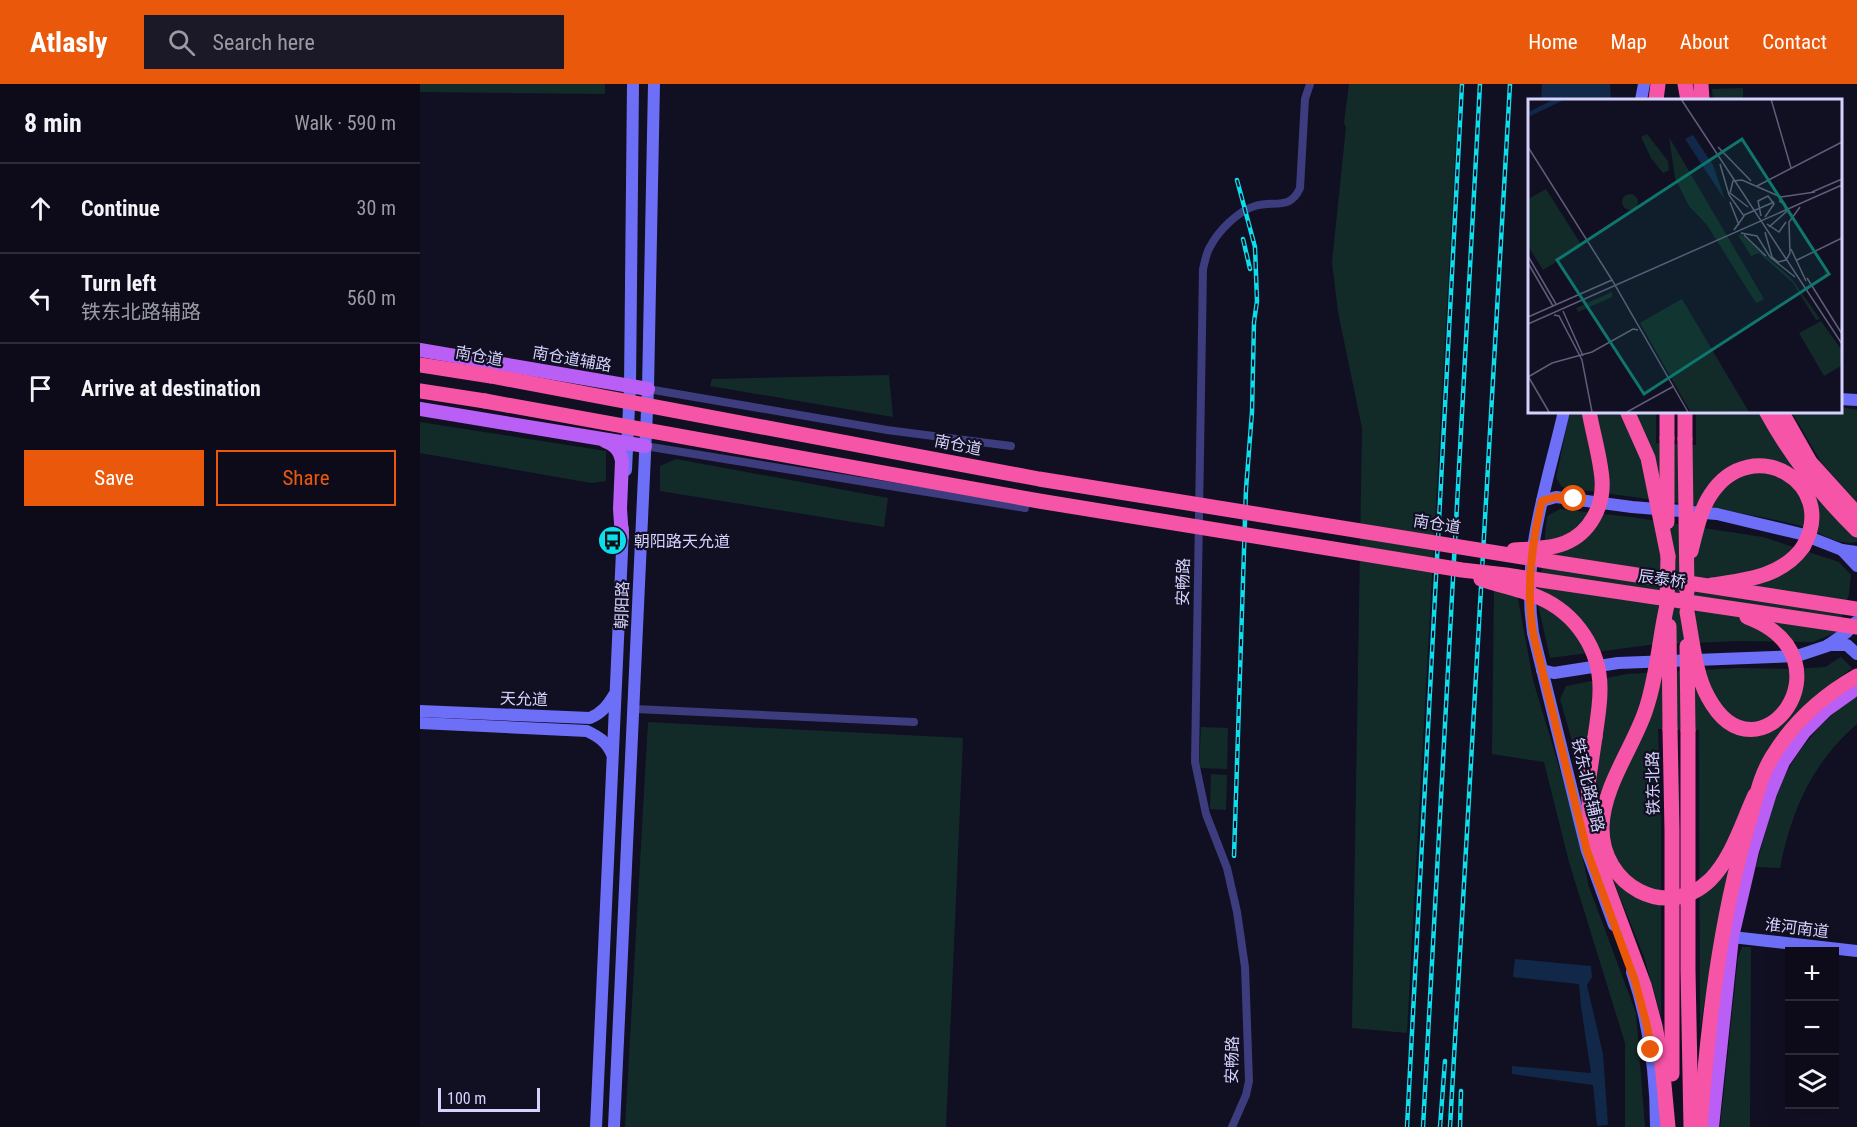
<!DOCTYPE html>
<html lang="en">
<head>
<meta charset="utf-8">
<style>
	body { margin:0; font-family:"Roboto Condensed","Noto Sans SC",sans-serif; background:#1b1927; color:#f1f3f6 }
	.controls { position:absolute; right:18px; bottom:18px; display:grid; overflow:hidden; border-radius:0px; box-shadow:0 6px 24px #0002 }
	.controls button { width:54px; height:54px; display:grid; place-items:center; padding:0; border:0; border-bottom:2px solid #2d2b39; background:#0d0b1a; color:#f1f3f6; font:30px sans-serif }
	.scale { position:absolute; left:18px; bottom:15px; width:102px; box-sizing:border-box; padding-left:6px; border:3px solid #d5d2fd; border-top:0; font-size:16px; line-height:21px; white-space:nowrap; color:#d5d2fd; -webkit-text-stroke:4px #110f22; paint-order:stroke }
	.stop { position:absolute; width:18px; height:18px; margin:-14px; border:4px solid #ea580c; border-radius:50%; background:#fff }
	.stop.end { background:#ea580c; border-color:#fff; box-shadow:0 2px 6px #0008 }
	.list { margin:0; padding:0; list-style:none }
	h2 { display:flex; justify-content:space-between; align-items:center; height:78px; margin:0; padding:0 24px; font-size:26px }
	h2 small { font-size:20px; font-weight:400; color:#9a9ba2 }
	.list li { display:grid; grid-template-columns:39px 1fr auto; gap:18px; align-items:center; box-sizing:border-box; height:90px; padding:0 24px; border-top:2px solid #2d2b39 }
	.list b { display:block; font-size:22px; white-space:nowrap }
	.list p { margin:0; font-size:20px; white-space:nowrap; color:#9a9ba2 }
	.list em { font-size:20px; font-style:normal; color:#9a9ba2 }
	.actions { display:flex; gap:12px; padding:18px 24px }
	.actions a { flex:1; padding:14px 0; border:2px solid #ea580c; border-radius:0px; text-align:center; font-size:21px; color:#ea580c }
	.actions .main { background:#ea580c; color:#fff }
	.icon { flex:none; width:33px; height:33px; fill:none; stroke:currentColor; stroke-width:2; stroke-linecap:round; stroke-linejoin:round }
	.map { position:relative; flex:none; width:1437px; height:1043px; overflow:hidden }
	header { display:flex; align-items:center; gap:36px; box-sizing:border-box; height:84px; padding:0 30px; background:#ea580c; color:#fff }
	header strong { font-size:28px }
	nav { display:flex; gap:33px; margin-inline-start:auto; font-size:21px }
	.search { width:420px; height:54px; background:#1b1927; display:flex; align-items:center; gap:15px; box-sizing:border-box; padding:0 21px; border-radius:0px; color:#9a9ba2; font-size:22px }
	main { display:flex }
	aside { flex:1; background:#0d0b1a }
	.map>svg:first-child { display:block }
	.green { fill:#122b29 }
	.water { fill:#112848 }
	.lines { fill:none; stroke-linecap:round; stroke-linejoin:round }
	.street { stroke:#3d3c7e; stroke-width:8 }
	.secondary { stroke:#6e6ff7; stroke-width:12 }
	.primary { stroke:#b95ff6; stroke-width:14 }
	.highway { stroke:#f654a6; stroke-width:15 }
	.rail-casing { stroke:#0ddeed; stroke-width:4.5 }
	.rail { stroke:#110f22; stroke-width:2; stroke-dasharray:7; stroke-linecap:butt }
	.highway-bridge { stroke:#f654a6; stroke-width:15 }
	.route { stroke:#ea580c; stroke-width:8 }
	.labels { text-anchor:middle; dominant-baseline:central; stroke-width:4.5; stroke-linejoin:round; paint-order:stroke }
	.street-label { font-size:16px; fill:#d5d2fd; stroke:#110f22 }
	.poi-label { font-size:16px; fill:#d5d2fd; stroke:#110f22; text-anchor:start }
	.inset-road { fill:none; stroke:#5f5d7a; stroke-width:1.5 }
	.view { fill:#0f766e; fill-opacity:0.15; stroke:#0f766e; stroke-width:3 }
	.inset-edge { fill:none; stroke:#d5d2fd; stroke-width:3 }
</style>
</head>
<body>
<header>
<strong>Atlasly</strong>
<div class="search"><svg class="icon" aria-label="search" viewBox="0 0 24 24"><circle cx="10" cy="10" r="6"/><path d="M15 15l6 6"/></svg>Search here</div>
<nav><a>Home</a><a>Map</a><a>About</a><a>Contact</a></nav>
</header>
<main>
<aside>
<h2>8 min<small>Walk · 590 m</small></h2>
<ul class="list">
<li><svg class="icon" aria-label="ahead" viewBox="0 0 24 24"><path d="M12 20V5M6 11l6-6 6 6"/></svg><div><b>Continue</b></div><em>30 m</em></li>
<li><svg class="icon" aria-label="left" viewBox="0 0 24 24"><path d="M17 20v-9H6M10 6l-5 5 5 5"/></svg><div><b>Turn left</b><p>铁东北路辅路</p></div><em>560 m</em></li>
<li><svg class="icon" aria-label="arrive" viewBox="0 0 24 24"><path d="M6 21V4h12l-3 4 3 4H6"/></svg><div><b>Arrive at destination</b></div></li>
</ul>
<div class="actions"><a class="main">Save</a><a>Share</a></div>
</aside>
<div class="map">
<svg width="1437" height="1043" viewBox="0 0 1437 1043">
	<rect width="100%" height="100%" fill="#110f22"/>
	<!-- green -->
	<g class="green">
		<path d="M0 0H185V10L0 8Z"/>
		<path d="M929 0H1039L987 949 932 944 942 344 918 228 912 178 926 43 924 39Z"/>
		<path d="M1323 4V16H1293L1292 5Z"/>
		<path d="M469 291 473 333 290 302 292 295Z"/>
		<path d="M1421 323 1437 326V419L1401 378 1371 327H1420Z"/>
		<path d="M1150 327H1236V359L1276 361V327H1340L1432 450 1437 453V458C1415 462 1398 446 1377 441 1300 422 1220 415 1142 403L1136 394Z"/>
		<path d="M0 338 186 367V397L171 399 0 369Z"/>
		<path d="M256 375 468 414 464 443 240 407V382Z"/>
		<path d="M1140 425 1211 433 1343 453 1419 478 1431 491 1429 510 1417 548 1393 558 1317 557 1229 561 1130 574 1118 520 1127 432Z"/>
		<path d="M1074 505 1097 509 1113 596 1153 730 1169 803 1216 929 1225 1043H1205V959L1149 778 1124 678 1072 670Z"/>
		<path d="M1421 573 1432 584C1404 605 1369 633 1350 662 1334 686 1326 720 1319 747 1301 814 1290 881 1280 948L1279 646 1238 645 1241 736V932L1224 873 1188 783 1140 615 1146 602 1207 590 1318 584 1372 585 1405 583Z"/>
		<path d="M1437 612V640C1392 679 1371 727 1360 784L1336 783C1343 758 1348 731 1358 707 1373 669 1403 634 1437 612Z"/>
		<path d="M228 638 543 654 526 1043H205Z"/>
		<path d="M781 643 808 644 807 685 779 684Z"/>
		<path d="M791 690 807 691 806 726 790 725Z"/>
		<path d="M1322 863H1331L1330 1043H1300L1318 873Z"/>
	</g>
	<!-- water -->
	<g class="water">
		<path d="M1122 0H1190L1191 16H1121Z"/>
		<path d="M1095 875 1171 882 1172 893 1167 901 1183 970 1188 1041 1177 1042 1173 1001 1092 990V982L1171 989 1161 923 1159 900 1093 893Z"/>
	</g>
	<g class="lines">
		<!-- street -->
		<g class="street">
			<path d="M228 305 467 346 591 362"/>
			<path d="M225 362 605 424"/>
			<path d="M215 625 494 638"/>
			<path d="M812 1043 826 1011 829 997 825 883 817 828 807 784 786 730 775 678 783 185C785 178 786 169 790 163 798 147 818 127 835 122 854 116 870 127 880 104L885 15 890 0"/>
		</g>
		<!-- secondary -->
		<g class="secondary">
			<path d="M1221 16 1224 0"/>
			<path d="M1420 315 1437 316"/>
			<path d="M1144 327C1127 402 1101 471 1113 549L1167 767 1194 841"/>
			<path d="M206 386 210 302 213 0"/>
			<path d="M1122 417 1136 413 1212 423 1297 430 1381 450 1422 466 1437 468"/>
			<path d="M1422 466 1437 482"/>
			<path d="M1408 561H1427L1437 570"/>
			<path d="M1122 586 1134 589 1198 579 1377 572 1407 562 1427 548 1436 538"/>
			<path d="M0 627 170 634C182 629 188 621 194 611"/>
			<path d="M0 639 167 647C179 653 186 657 192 670"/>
			<path d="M1312 853 1437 867"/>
			<path d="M1212 888C1229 938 1236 990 1236 1043"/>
			<path d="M176 1043 203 445"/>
			<path d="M194 1043 228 305 234 0"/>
		</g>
		<!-- primary -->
		<g class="primary">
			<path d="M0 266 228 305"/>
			<path d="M0 325 225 362"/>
			<path d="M185 357C195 361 200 366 202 377L200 425 202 453"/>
			<path d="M1292 1043 1312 853 1332 767 1350 709 1363 678 1384 648 1406 626 1437 604"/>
		</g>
		<!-- highway -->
		<g class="highway">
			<path d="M1265 0 1268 16"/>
			<path d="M1281 0 1282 16"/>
			<path d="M1236 16 1238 0"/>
			<path d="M0 281 71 292"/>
			<path d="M0 307 65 317"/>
			<path d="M1346 327C1370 371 1401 411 1437 446"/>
			<path d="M1361 327 1390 378 1437 430"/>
			<path d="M1247 354V327"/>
			<path d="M1265 355V327"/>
			<path d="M1292 501C1325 496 1362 493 1383 463"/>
			<path d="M1247 521 1248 472"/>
			<path d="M1250 645 1252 746V990"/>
			<path d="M1268 646V886L1271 1043"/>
			<path d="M1175 653 1168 700 1171 748 1186 799 1224 901 1235 942 1242 979 1248 1043"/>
			<path d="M1280 1043C1288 941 1299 840 1328 741 1336 717 1338 696 1352 673 1373 638 1402 612 1437 592"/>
		</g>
		<defs>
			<g id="rail">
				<path d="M823 155 830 185"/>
				<path d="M814 772 826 405 832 328 834 238 837 217 835 163 817 96"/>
				<path d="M987 1043 1042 0"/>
				<path d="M1003 1043 1060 0"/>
				<path d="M1020 1043 1025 977"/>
				<path d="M1030 1043 1090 0"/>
				<path d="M1040 1043 1041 1007"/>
			</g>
		</defs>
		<!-- rail casing -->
		<use href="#rail" class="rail-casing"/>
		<!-- rail -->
		<use href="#rail" class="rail"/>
		<!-- highway-bridge -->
		<g class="highway-bridge">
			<path d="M71 292 619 395 1139 479 1437 525"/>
			<path d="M65 317 619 417 1042 486 1086 491 1437 543"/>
			<path d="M1207 327 1228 374 1248 472"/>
			<path d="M1247 354V438"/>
			<path d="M1265 355 1267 508"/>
			<path d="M1094 466C1110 465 1130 465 1145 459 1170 449 1184 422 1182 395 1180 372 1173 350 1169 327"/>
			<path d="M1271 467C1276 448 1280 426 1291 410 1332 348 1420 399 1383 463"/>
			<path d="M1061 495C1080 502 1100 505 1118 513 1156 529 1181 566 1180 607 1180 622 1177 638 1175 653"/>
			<path d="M1247 521C1239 556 1237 594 1225 628 1212 665 1183 703 1182 743 1181 801 1246 838 1290 796 1312 774 1322 739 1335 711"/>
			<path d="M1267 528C1272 554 1275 590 1288 613 1338 706 1437 574 1327 533"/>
			<path d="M1249 542 1250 645"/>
			<path d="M1267 562 1268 646"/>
		</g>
	</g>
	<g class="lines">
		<!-- route -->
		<path class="route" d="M1154 415 1136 413 1122 417C1111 461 1106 505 1113 549L1167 767 1215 897 1227 942 1231 966"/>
	</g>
	<!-- icons -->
	<defs>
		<symbol id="bus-disc" viewBox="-11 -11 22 22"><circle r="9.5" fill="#0ddeed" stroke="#110f22"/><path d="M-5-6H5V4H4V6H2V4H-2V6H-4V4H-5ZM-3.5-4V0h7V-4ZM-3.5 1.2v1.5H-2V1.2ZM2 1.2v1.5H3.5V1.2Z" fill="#111"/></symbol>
	</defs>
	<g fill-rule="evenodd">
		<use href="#bus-disc" x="176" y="440" width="33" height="33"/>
	</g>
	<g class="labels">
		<!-- street labels -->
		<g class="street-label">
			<text transform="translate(59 272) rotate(10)">南仓道</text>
			<text transform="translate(152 275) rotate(10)">南仓道辅路</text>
			<text transform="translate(538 361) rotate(11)">南仓道</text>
			<text transform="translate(1017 440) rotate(9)">南仓道</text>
			<text transform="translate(1242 495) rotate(8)">辰泰桥</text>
			<text transform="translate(763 498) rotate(-89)">安畅路</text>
			<text transform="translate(202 521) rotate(-88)">朝阳路</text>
			<text transform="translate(104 615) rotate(2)">天允道</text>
			<text transform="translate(1233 699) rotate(-91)">铁东北路</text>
			<text transform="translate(1168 701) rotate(77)">铁东北路辅路</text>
			<text transform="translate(1377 844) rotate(7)">淮河南道</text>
			<text transform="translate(812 976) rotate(-89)">安畅路</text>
		</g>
		<!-- poi labels -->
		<g class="poi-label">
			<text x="214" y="457">朝阳路天允道</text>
		</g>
	</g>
	<!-- overview -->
	<g transform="translate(1108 15)">
		<rect width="314" height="314" fill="#110f22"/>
		<path d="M119 35 140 62 141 71 135 74 123 59 113 38ZM141 38 236 200 233 202 228 204 179 126 161 107 147 79ZM18 90 54 147 15 171 0 147V100ZM94 103a8 8 0 1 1 16 0a8 8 0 1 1-16 0ZM213 135 263 179 292 220 288 221 265 184 231 154 223 157 210 136ZM84 193V198L50 213 48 209ZM154 200 221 313 162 312 112 224ZM293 222 313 250V267L296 277 271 234Z" fill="#122b29"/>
		<path d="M26 0H38L2 17 1 13ZM165 36 185 66 197 101 157 40Z" fill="#112848"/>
		<path class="inset-road" d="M153 0 314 245M243 0 263 69M0 48 84 181 160 313M190 48 223 82M192 65 201 96 216 117 206 131M229 87 314 43M284 93 314 80M202 103 211 126M220 108 202 94 205 82 214 81 253 98 287 93M216 116 246 103M233 117 230 102 240 97 246 105 237 118M239 125 251 133 258 123M241 128 258 113 257 105 251 102M237 133 244 158 250 163 258 161 262 154 261 123 272 108M213 134 229 137 242 158 267 178M216 136 238 157M263 150 278 182M0 157 28 205M269 161 314 139M0 164 25 207M279 179 314 235M35 212 55 257M26 216 31 217 54 261 64 313M0 218 84 181M0 225 314 86M0 277 21 313M0 278 24 264 64 253 105 230 110 231M99 313 146 287"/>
		<path class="view" d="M214 40 301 175 116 295 29 161Z"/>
		<rect width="314" height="314" class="inset-edge"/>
	</g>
</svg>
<div class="controls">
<button>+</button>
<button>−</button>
<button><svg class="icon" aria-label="layers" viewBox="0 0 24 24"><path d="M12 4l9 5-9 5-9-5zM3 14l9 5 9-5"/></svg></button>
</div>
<div class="scale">100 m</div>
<div class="stop" style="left:1154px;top:415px"></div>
<div class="stop end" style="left:1231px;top:966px"></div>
</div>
</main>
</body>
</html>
